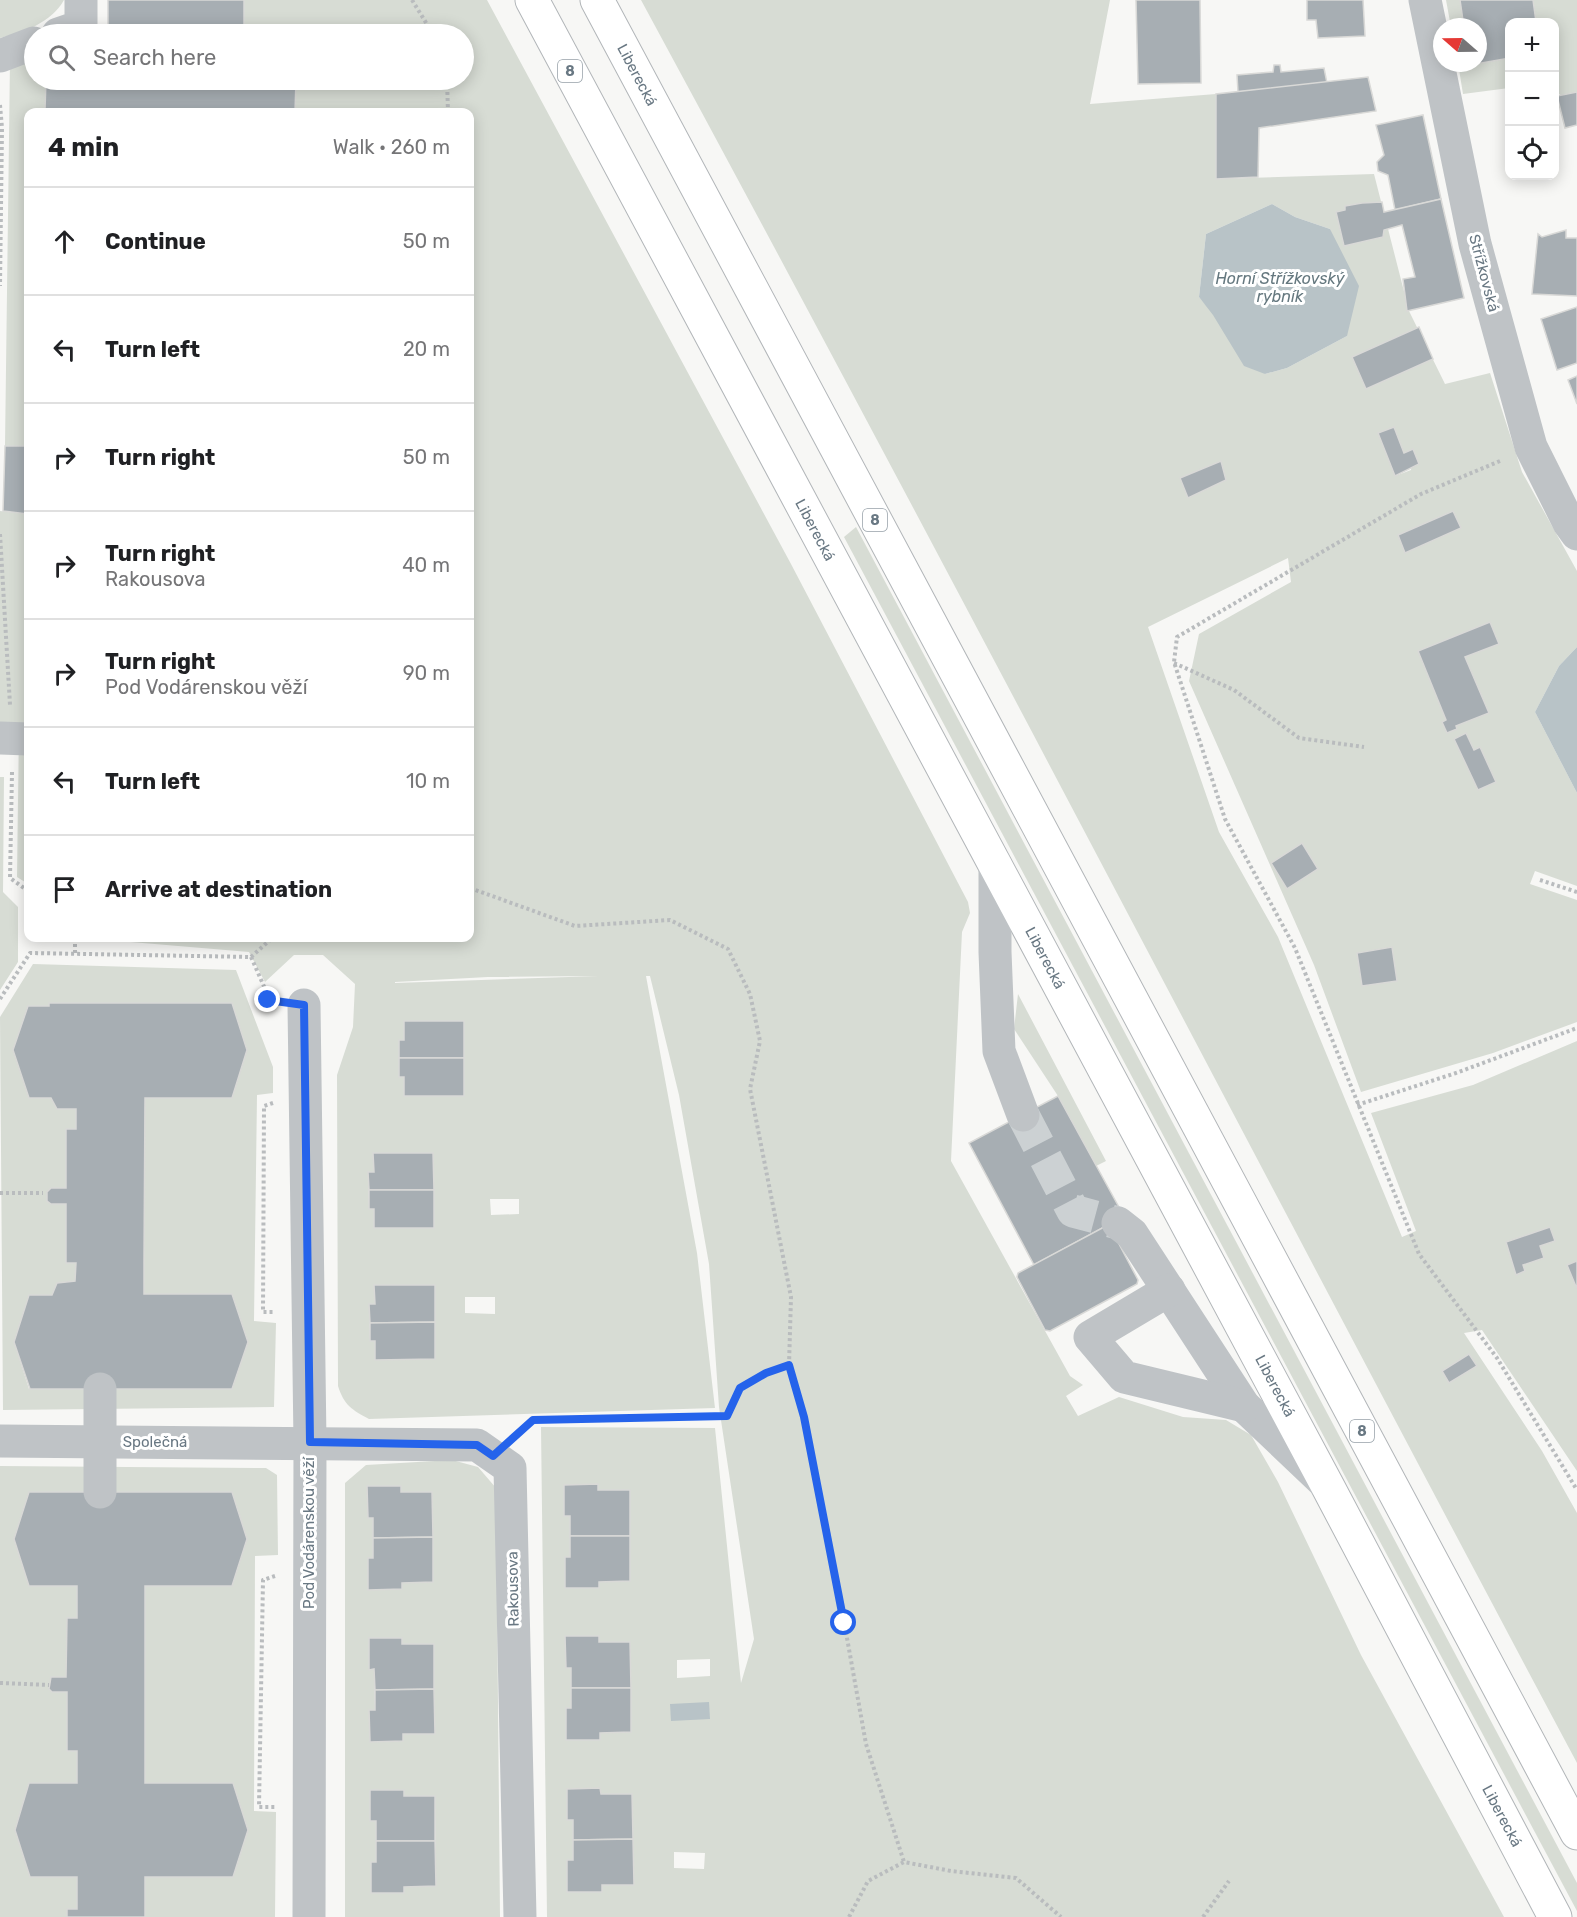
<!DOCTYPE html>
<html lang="en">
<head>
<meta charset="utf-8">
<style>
	body { margin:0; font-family:Rubik,sans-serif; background:#f2f2f2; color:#202124 }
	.controls { position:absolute; right:18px; top:18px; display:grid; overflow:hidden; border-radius:12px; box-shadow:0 3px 15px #0003 }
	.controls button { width:54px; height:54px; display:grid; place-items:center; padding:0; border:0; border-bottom:2px solid #e0e0e0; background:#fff; color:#202124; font:30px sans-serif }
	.compass { position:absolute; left:1433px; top:18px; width:54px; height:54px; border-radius:50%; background:#fff; box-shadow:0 3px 15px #0003; rotate:290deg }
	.stop { position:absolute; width:18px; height:18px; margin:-14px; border:4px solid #2563eb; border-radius:50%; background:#fff }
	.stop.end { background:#2563eb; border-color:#fff; box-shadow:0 2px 6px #0008 }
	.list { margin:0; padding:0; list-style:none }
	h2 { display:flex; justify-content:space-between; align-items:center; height:78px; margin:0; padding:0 24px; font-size:26px }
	h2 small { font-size:20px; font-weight:400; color:#757577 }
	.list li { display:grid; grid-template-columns:39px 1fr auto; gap:18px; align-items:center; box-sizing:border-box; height:108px; padding:0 24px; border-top:2px solid #e0e0e0 }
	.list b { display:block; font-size:22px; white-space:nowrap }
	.list p { margin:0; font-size:20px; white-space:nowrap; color:#757577 }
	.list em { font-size:20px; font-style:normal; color:#757577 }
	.icon { flex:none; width:33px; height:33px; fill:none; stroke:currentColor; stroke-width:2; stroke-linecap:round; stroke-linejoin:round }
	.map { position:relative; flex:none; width:1577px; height:1917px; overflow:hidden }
	.search { position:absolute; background:#fff; box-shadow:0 3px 15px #0003; left:24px; top:24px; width:450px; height:66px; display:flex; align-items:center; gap:15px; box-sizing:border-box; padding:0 21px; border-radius:33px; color:#757577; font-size:22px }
	.panel { position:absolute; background:#fff; box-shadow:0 3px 15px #0003; left:24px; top:108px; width:450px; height:834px; border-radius:12px }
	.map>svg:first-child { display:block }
	.green { fill:#d7dcd4; fill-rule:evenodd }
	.water { fill:#b8c3c7 }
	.building { fill:#a7aeb3; stroke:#d9d9d7; stroke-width:1.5 }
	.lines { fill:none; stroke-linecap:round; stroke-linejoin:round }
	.minor-tunnel { stroke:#ccd1d3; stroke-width:33; stroke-dasharray:33 16; stroke-linecap:butt }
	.highway-casing { stroke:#b2b6b9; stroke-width:35 }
	.path { stroke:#b9bcbe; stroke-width:4; stroke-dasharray:3 3; stroke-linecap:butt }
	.minor { stroke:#bfc3c6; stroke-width:33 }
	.highway { stroke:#fff; stroke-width:33 }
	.route { stroke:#2563eb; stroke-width:8 }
	.labels { text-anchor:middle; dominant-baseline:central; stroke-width:6; stroke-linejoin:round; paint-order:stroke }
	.shield { fill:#fff; stroke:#96a0a8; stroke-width:1.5 }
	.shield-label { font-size:14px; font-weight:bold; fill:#697883 }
	.street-label { font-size:15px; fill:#697883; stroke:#fff }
	.water-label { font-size:16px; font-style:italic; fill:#65787f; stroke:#fff }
</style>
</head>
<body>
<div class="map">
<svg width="1577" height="1917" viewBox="0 0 1577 1917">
	<rect width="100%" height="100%" fill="#f7f7f5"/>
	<!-- green -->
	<g class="green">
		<path d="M0 0H64C51 23 24 32 0 38Z"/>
		<path d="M244 0H487L791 564 968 902 970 913 962 932 951 1161 1070 1376 1083 1385 1066 1396 1078 1416 1119 1397 1183 1417 1226 1420 1251 1435 1278 1482 1361 1655 1504 1917H547L541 1427 715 1428 741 1683 754 1639 719 1407 709 1264 679 1095 650 976H646L697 1253 715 1408 369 1419C352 1410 344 1405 338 1386L337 1075 353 1027 355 984 323 955H294L265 982 249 952 119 941 113 938H470V112H295L296 80H464V34H244ZM599 976 395 983V982L488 977ZM404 1021H463L464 1096H405L404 1077 399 1076V1040H404ZM374 1153H433L434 1227 369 1208 368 1173 374 1172ZM490 1199H519V1214L491 1215ZM375 1285H434L435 1359 376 1360 375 1341 370 1340 369 1304H375ZM465 1297H495V1314L465 1313ZM597 1484 598 1490H630V1581L599 1582 598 1588H565V1557H570V1516H564V1485ZM565 1636H599V1642L631 1688V1732L600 1733V1740H566V1709L571 1708V1668H566ZM710 1659V1676L677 1678V1660ZM600 1788 601 1794H632L633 1885H602L573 1860V1820L567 1819V1789ZM674 1852 705 1853 704 1869 674 1868Z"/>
		<path d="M641 0H1110L1090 104 1216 94V179L1374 174 1409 311 1445 384 1490 373 1522 472 1577 571V647L1559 666 1535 712 1577 793V886L1535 871 1530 884 1577 900V1022L1493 1053 1361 1092 1314 965 1189 681 1199 634 1291 582 1288 558 1148 627 1219 832 1278 937 1402 1237 1416 1231 1371 1113 1473 1085 1577 1041V1471L1482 1330 1464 1333 1542 1451 1577 1513V1763C1264 1176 958 585 641 0ZM1272 204 1295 217 1330 229 1347 336 1287 368 1265 374 1199 297 1206 234ZM1394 427 1404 453 1413 449 1411 470 1395 476 1378 433ZM1220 462 1225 480 1188 497 1180 478ZM1453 511 1461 528 1399 535Z"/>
		<path d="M1446 0H1577V93L1562 96 1555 91 1554 22H1510L1509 88 1463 94 1458 63H1478V27H1451Z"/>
		<path d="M34 53V80H46L45 109 67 110V112H28V446H5L10 60Z"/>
		<path d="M0 511 28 514V884L17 877 19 726H0Z"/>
		<path d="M856 527 1577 1883V1911L844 537Z"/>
		<path d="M0 777H4L3 892 18 907V962L0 990Z"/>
		<path d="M33 964 236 970 273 1067V1093L257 1095 254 1321 276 1323 274 1407 3 1410 0 1017ZM49 1003H232L247 1050 232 1097 145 1098 144 1294 248 1342 232 1389H29L14 1342 29 1295H52L57 1283 75 1281 76 1263H66V1204H51L47 1192 51 1188H66V1129H76V1109L51 1098 13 1050 28 1006H49Z"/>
		<path d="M1018 994 1106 1161 1096 1166 1058 1096 1014 1029Z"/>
		<path d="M452 1460 478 1467 496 1488 500 1917H345V1483L366 1465ZM367 1486 401 1492H432L433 1582 402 1583 401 1589H368V1559L373 1558V1518L368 1517ZM369 1638H402V1644H434V1734H403L402 1741 370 1742 369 1711 375 1710 374 1669H369ZM370 1790H403L404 1796H435L436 1886 404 1887V1893H371V1862H376V1821H370Z"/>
		<path d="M0 1466 266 1468 277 1475 278 1555 255 1556 254 1811 276 1812 275 1917H145V1877H233L248 1830 233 1783H145V1586L232 1585 247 1539 232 1492H29L77 1586V1618H67L66 1677H51L49 1689 52 1692H67V1751H77V1783H29L15 1830 30 1877H77V1909L67 1910V1917H0Z"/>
	</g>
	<!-- water -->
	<g class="water">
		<path d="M1272 204 1295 217 1330 229 1359 286 1347 336 1287 368 1265 374 1244 366 1213 315 1199 297 1206 234Z"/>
		<path d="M1577 647V793L1535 712 1559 666Z"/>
		<path d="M709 1702 710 1719 671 1721 670 1704Z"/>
	</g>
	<!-- building -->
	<g class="building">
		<rect x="108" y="0" width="136" height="34"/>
		<path d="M1136 0H1200L1201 83 1138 84Z"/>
		<path d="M1307 0H1363L1365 36 1318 38 1316 20H1307Z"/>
		<path d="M1460 0H1533L1536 22H1510V58L1470 65 1478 63V27H1464Z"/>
		<path d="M1274 65H1280L1281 72 1324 68 1327 83 1238 92 1237 75 1273 72Z"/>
		<path d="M1368 77 1376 111 1259 128 1258 177 1216 179V94Z"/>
		<path d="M46 80H296L295 112H304H67V110L45 109Z"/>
		<path d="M1577 92V125L1565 128 1557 96Z"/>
		<path d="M1423 115 1441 199 1395 210 1388 175 1378 171 1377 162 1384 155 1376 125Z"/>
		<path d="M1441 199 1464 298 1407 311 1403 279 1415 277 1402 225 1384 230 1383 237 1344 246 1336 212 1345 210V206L1362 203 1382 202 1384 212Z"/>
		<path d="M1566 230V238H1577V296L1532 294 1538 234 1542 237Z"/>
		<path d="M1577 307V363L1557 370 1541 319Z"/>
		<path d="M1419 327 1433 359 1366 389 1352 357Z"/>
		<path d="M1577 376V404L1568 380Z"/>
		<path d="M1394 427 1404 453 1413 449 1419 464 1395 476 1378 433Z"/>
		<path d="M5 446H28V514L3 511Z"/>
		<path d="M1221 461 1226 480 1188 498 1180 478Z"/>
		<path d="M1453 511 1461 528 1405 553 1398 535Z"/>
		<path d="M1490 622 1499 644 1465 657 1489 713 1456 726 1457 729 1447 733 1442 722 1446 720 1418 651Z"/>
		<path d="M1466 733 1474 750 1480 747 1496 782 1478 790 1454 739Z"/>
		<path d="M1302 843 1318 869 1287 889 1271 863Z"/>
		<path d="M1392 947 1397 981 1362 986 1357 953Z"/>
		<path d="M49 1003H232L247 1050 232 1098H145L144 1263V1294H232L248 1342 232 1389H30L14 1342 29 1295H52L57 1283 75 1281 76 1263H66V1204H51L47 1201V1192L51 1188H66V1129H76V1109H57L51 1098H29L13 1050 28 1006H49Z"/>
		<path d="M404 1021H464V1058H399V1040H404Z"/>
		<path d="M399 1058H464V1096H404V1077H399Z"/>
		<path d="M1058 1096 1126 1220 1106 1226 1034 1265 969 1143Z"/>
		<path d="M373 1153H433L434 1190H369L368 1172H374Z"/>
		<path d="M369 1190H434V1228H374V1209H369Z"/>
		<path d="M1106 1226 1110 1227 1138 1280 1137 1284 1050 1331 1045 1330 1017 1277 1018 1273Z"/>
		<path d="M1550 1227 1555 1241 1540 1246 1544 1258 1523 1265 1525 1271 1516 1275 1506 1242Z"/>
		<path d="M1577 1261V1289L1567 1265Z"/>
		<path d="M374 1285H435V1322L370 1323 369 1304H375Z"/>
		<path d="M435 1322V1359L375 1360V1341H370V1323Z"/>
		<path d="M1469 1354 1477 1366 1449 1383 1442 1371Z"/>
		<path d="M598 1484V1490H630V1536H570V1516H564V1485Z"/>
		<path d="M367 1486H401V1492H432L433 1537 373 1538V1518H368Z"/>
		<path d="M29 1492H232L247 1539 232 1586H145V1783H233L248 1830 233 1877H145V1917H67V1909H77V1877H30L15 1830 29 1783H77V1751H67V1692H52L49 1689 51 1677H66L67 1618H77V1586H29L14 1539Z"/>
		<path d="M570 1536H630V1581L599 1582V1588H565V1557H570Z"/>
		<path d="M433 1537V1582L402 1583V1589L368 1590V1558H373V1538Z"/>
		<path d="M565 1636H599V1642H630L631 1688H571V1668H566Z"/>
		<path d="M369 1638H402V1644H434V1689L375 1690 374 1669 369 1670Z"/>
		<path d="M571 1688H631V1732L600 1733V1740H566V1708H571Z"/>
		<path d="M434 1689 435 1734H403V1741L370 1742 369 1710H375V1690Z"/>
		<path d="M600 1788 601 1794H632L633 1839 573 1840V1820H567V1789Z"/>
		<path d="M370 1790H404V1796H435V1841H376V1821H370Z"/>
		<path d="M633 1839 634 1885H602V1892H567V1860H573V1840Z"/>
		<path d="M376 1841H435L436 1886 404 1887V1893H371V1862H376Z"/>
	</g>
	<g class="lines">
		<!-- minor-tunnel -->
		<path class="minor-tunnel" d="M1023 1115 1073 1211 1118 1223"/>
		<defs>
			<g id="highway">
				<path d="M532 0 1327 1485 1555 1917"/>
				<path d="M597 0 1577 1833"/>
			</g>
		</defs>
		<!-- highway casing -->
		<use href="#highway" class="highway-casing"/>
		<!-- path -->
		<g class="path">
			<path d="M412 0 433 34"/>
			<path d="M447 80 448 112"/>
			<path d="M0 105 2 128 0 286"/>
			<path d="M470 368 472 379 470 461"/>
			<path d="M1500 461 1421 494 1177 637 1174 662 1225 819 1295 948 1419 1254 1497 1358 1577 1490"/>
			<path d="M0 534 10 705"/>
			<path d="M1174 663 1234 690 1299 738 1364 747"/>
			<path d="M12 772 10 878 28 891"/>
			<path d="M1540 880 1577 892"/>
			<path d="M470 888 575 926 670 920 728 949 750 994 760 1041 750 1089 791 1297 789 1365 804 1417 814 1475 828 1532 866 1744 904 1862"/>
			<path d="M75 938V954"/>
			<path d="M251 957 272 938"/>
			<path d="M0 999 30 953 251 957 270 1000"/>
			<path d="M273 1103 264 1106 263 1312H274"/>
			<path d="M1357 1105 1456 1073 1577 1028"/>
			<path d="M0 1193H43"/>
			<path d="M518 1434 533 1421 727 1416 740 1388 766 1373 789 1365"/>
			<path d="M275 1576 263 1580 259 1807H276"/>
			<path d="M0 1683 49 1685"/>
			<path d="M849 1917 868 1881 904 1862 951 1871 1016 1878 1061 1917"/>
			<path d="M1203 1917 1229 1881"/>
		</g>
		<!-- minor -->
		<g class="minor">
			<path d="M1425 0 1475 244 1531 447 1569 523 1577 534"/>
			<path d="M58 34 81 26V0"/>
			<path d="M0 56 34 43"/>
			<path d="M0 738 28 739"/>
			<path d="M995 864V952L999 1051 1023 1115"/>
			<path d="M304 1005 310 1442 309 1917"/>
			<path d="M1118 1223 1132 1234 1244 1406 1323 1481"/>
			<path d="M1169 1290 1090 1337 1124 1377 1244 1406"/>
			<path d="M0 1441 477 1445 510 1468 520 1917"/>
			<path d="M100 1492V1389"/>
		</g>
		<!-- highway -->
		<use href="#highway" class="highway"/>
	</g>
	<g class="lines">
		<!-- route -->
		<path class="route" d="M268 1000 304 1005 310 1442 477 1445 493 1456 533 1420 727 1416 740 1388 766 1373 789 1365 804 1417 844 1623"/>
	</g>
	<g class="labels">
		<!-- shield labels -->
		<g class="shield">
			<rect x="558" y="60" width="24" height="22" rx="4.5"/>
			<rect x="863" y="509" width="24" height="22" rx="4.5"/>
			<rect x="1350" y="1420" width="24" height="22" rx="4.5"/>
		</g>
		<g class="shield-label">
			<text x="570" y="71">8</text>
			<text x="875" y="520">8</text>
			<text x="1362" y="1431">8</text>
		</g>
		<!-- street labels -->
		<g class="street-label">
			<text transform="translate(637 75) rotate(62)">Liberecká</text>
			<text transform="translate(1484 273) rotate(75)">Střížkovská</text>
			<text transform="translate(815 530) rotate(62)">Liberecká</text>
			<text transform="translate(1045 958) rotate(62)">Liberecká</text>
			<text transform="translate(1275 1386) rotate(62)">Liberecká</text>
			<text x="155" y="1442">Společná</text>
			<text transform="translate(309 1533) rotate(-90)">Pod Vodárenskou věží</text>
			<text transform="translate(513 1589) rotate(-91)">Rakousova</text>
			<text transform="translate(1502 1816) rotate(62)">Liberecká</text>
		</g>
		<!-- water labels -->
		<g class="water-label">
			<text x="1280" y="278">Horní Střížkovský<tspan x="1280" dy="18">rybník</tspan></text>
		</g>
	</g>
</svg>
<div class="controls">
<button>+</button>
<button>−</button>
<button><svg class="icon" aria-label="locate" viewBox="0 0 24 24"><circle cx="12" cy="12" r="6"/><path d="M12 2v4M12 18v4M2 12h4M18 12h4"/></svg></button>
</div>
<svg class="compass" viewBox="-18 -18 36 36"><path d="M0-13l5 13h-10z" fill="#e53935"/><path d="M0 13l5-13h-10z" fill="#757577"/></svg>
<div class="stop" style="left:844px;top:1623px"></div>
<div class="stop end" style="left:268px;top:1000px"></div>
<div class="search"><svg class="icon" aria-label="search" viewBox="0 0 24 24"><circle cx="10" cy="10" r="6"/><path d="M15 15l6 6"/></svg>Search here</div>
<section class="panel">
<h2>4 min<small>Walk · 260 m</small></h2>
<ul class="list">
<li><svg class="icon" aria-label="ahead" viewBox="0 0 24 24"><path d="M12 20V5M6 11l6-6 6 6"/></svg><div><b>Continue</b></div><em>50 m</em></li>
<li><svg class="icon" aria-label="left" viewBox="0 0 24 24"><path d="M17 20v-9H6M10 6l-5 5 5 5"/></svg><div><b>Turn left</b></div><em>20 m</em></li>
<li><svg class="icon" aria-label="right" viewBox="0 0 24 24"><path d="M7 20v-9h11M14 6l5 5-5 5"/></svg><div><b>Turn right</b></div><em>50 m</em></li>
<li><svg class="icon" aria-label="right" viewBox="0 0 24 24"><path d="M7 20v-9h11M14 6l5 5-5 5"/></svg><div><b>Turn right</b><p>Rakousova</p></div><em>40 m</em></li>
<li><svg class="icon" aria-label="right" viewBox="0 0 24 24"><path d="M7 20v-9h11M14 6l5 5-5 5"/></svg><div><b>Turn right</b><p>Pod Vodárenskou věží</p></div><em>90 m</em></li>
<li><svg class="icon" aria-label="left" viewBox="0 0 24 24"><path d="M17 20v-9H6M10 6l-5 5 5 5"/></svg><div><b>Turn left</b></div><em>10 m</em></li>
<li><svg class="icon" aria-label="arrive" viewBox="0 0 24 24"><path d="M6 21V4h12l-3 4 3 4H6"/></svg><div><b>Arrive at destination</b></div></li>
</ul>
</section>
</div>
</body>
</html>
